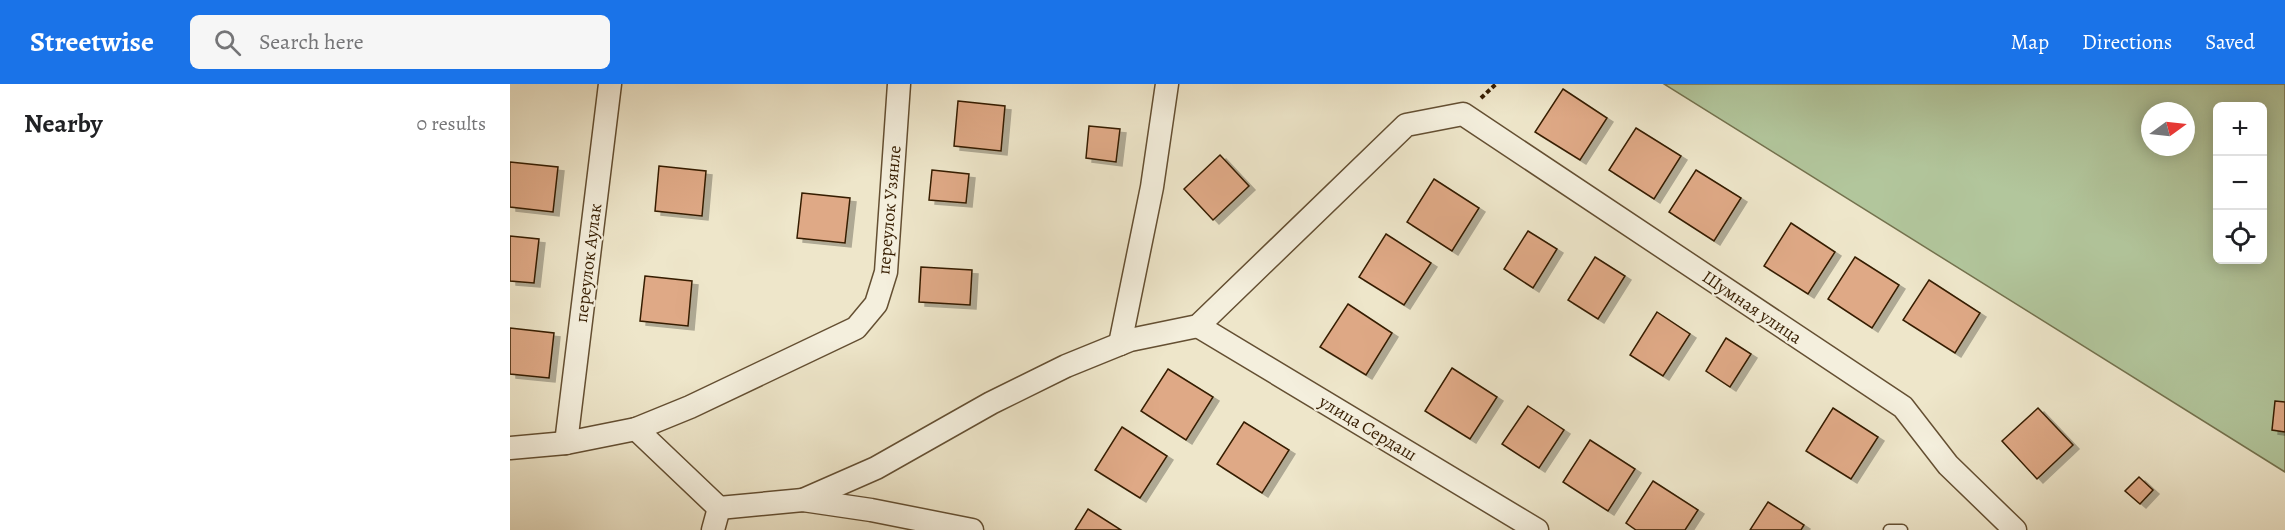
<!DOCTYPE html>
<html lang="en">
<head>
<meta charset="utf-8">
<style>
	body { margin:0; font-family:Alegreya,serif; background:#f6f6f6; color:#202124 }
	.controls { position:absolute; right:18px; top:18px; display:grid; overflow:hidden; border-radius:9px; box-shadow:0 3px 15px #0003 }
	.controls button { width:54px; height:54px; display:grid; place-items:center; padding:0; border:0; border-bottom:2px solid #e0e0e0; background:#fff; color:#202124; font:30px sans-serif }
	.compass { position:absolute; left:1631px; top:18px; width:54px; height:54px; border-radius:50%; background:#fff; box-shadow:0 3px 15px #0003; rotate:75deg }
	.list { margin:0; padding:0; list-style:none }
	h2 { display:flex; justify-content:space-between; align-items:center; height:78px; margin:0; padding:0 24px; font-size:26px }
	h2 small { font-size:20px; font-weight:400; color:#757577 }
	.icon { flex:none; width:33px; height:33px; fill:none; stroke:currentColor; stroke-width:2; stroke-linecap:round; stroke-linejoin:round }
	.map { position:relative; flex:none; width:1775px; height:446px; overflow:hidden }
	header { display:flex; align-items:center; gap:36px; box-sizing:border-box; height:84px; padding:0 30px; background:#1a73e8; color:#fff }
	header strong { font-size:28px }
	nav { display:flex; gap:33px; margin-inline-start:auto; font-size:21px }
	.search { width:420px; height:54px; background:#f6f6f6; display:flex; align-items:center; gap:15px; box-sizing:border-box; padding:0 21px; border-radius:9px; color:#757577; font-size:22px }
	main { display:flex }
	aside { flex:1; background:#fff }
	.map>svg:first-child { display:block }
	.green { fill:#b2c69c; stroke:#74724e; stroke-width:1.5; fill-rule:evenodd }
	.building { fill:#dfa986; stroke:#361d00; stroke-width:1.5; filter:url(#shadow) }
	.lines { fill:none; stroke-linecap:round; stroke-linejoin:round }
	.lane-casing { stroke:#644f32; stroke-width:13 }
	.street-casing { stroke:#644f32; stroke-width:25 }
	.path { stroke:#361d00; stroke-width:4; stroke-dasharray:4.5 3; stroke-linecap:butt }
	.lane { stroke:#f4efdd; stroke-width:10 }
	.street { stroke:#f4efdd; stroke-width:22 }
	.labels { text-anchor:middle; dominant-baseline:central; stroke-width:4.5; stroke-linejoin:round; paint-order:stroke }
	.street-label { font-size:18px; fill:#361d00; stroke:#f4efdd }
</style>
</head>
<body>
<header>
<strong>Streetwise</strong>
<div class="search"><svg class="icon" aria-label="search" viewBox="0 0 24 24"><circle cx="10" cy="10" r="6"/><path d="M15 15l6 6"/></svg>Search here</div>
<nav><a>Map</a><a>Directions</a><a>Saved</a></nav>
</header>
<main>
<aside>
<h2>Nearby<small>0 results</small></h2>
<ul class="list">
</ul>
</aside>
<div class="map">
<svg width="1775" height="446" viewBox="0 0 1775 446">
	<defs>
		<filter id="shadow"><feDropShadow dx="6" dy="4" stdDeviation="0" flood-color="#0004"/></filter>
	</defs>
	<rect width="100%" height="100%" fill="#eee6ca"/>
	<filter id="stains"><feTurbulence type="fractalNoise" baseFrequency=".00333" numOctaves="4"/><feColorMatrix values="0 0 0 0 .2 0 0 0 0 .09 0 0 0 0 .02 0 0 0 .5 -.17"/></filter>
	<radialGradient id="worn" r=".72"><stop offset=".6" stop-color="#630" stop-opacity="0"/><stop offset="1" stop-color="#630" stop-opacity=".3"/></radialGradient>
	<!-- green -->
	<path class="green" d="M1154 0H1775V388ZM1708 22H1752V176H1708ZM1640 27H1676V63H1640Z"/>
	<!-- building -->
	<g class="building">
		<path d="M1053 5 1097 34 1070 76 1025 48Z"/>
		<path d="M448 17 495 22 491 67 444 62Z"/>
		<path d="M579 42 610 45 606 78 576 74Z"/>
		<path d="M1126 44 1171 72 1144 115 1099 86Z"/>
		<path d="M710 71 739 102 703 136 674 105Z"/>
		<path d="M0 78 48 83 43 128 0 123Z"/>
		<path d="M149 82 196 87 192 132 145 127Z"/>
		<path d="M422 86 459 90 456 119 419 116Z"/>
		<path d="M1186 86 1231 114 1204 157 1159 128Z"/>
		<path d="M924 95 969 124 942 167 897 138Z"/>
		<path d="M292 109 340 114 335 159 287 154Z"/>
		<path d="M1281 139 1325 168 1298 210 1254 182Z"/>
		<path d="M1018 147 1047 165 1023 204 994 185Z"/>
		<path d="M876 150 921 179 894 221 849 193Z"/>
		<path d="M0 152 29 155 24 199 0 197Z"/>
		<path d="M1085 173 1115 192 1088 235 1058 216Z"/>
		<path d="M1345 173 1389 201 1362 244 1318 215Z"/>
		<path d="M411 183 462 186 460 221 409 218Z"/>
		<path d="M135 192 182 197 178 242 130 237Z"/>
		<path d="M1419 196 1470 229 1445 269 1393 236Z"/>
		<path d="M838 220 882 249 856 291 810 263Z"/>
		<path d="M1147 228 1180 250 1153 292 1120 271Z"/>
		<path d="M0 244 44 249 39 294 0 290Z"/>
		<path d="M1216 254 1241 270 1220 303 1196 287Z"/>
		<path d="M942 284 987 313 960 355 915 327Z"/>
		<path d="M658 285 703 313 676 356 631 327Z"/>
		<path d="M1765 317 1775 318V348L1762 346Z"/>
		<path d="M1018 322 1054 346 1029 384 992 360Z"/>
		<path d="M1323 324 1368 353 1341 395 1296 367Z"/>
		<path d="M1528 324 1563 361 1527 395 1492 357Z"/>
		<path d="M734 338 779 366 752 409 707 380Z"/>
		<path d="M612 343 657 372 630 414 585 386Z"/>
		<path d="M1080 356 1125 385 1098 427 1053 398Z"/>
		<path d="M1629 393 1643 406 1630 420 1615 407Z"/>
		<path d="M1143 397 1188 426 1175 446H1126L1116 439Z"/>
		<path d="M1258 418 1294 441 1291 446H1240Z"/>
		<path d="M578 425 611 446H565Z"/>
	</g>
	<g class="lines">
		<defs>
			<path id="lane" d="M1379 446H1392"/>
			<g id="street">
				<path d="M688 242 1027 446"/>
				<path d="M610 260 642 103 657 0"/>
				<path d="M126 345 209 424"/>
				<path d="M56 359 100 0"/>
				<path d="M0 364 56 359 126 345 180 323 346 244 366 220 376 188 389 0"/>
				<path d="M293 416 366 384 481 319 556 282 620 256 688 242 896 41 953 30 1393 323 1438 381 1505 446"/>
				<path d="M209 424 293 416 361 426 462 446"/>
				<path d="M203 446 209 424"/>
			</g>
		</defs>
		<!-- lane casing -->
		<use href="#lane" class="lane-casing"/>
		<!-- street casing -->
		<use href="#street" class="street-casing"/>
		<!-- path -->
		<path class="path" d="M971 14 986 0"/>
		<!-- lane -->
		<use href="#lane" class="lane"/>
		<!-- street -->
		<use href="#street" class="street"/>
	</g>
	<g class="labels">
		<!-- street labels -->
		<g class="street-label">
			<text transform="translate(379 126) rotate(-85)">переулок Узянле</text>
			<text transform="translate(78 179) rotate(-83)">переулок Аулак</text>
			<text transform="translate(1242 223) rotate(34)">Шумная улица</text>
			<text transform="translate(858 344) rotate(31)">улица Сердаш</text>
		</g>
	</g>
	<rect width="100%" height="100%" filter="url(#stains)"/>
	<rect width="100%" height="100%" fill="url(#worn)"/>
</svg>
<div class="controls">
<button>+</button>
<button>−</button>
<button><svg class="icon" aria-label="locate" viewBox="0 0 24 24"><circle cx="12" cy="12" r="6"/><path d="M12 2v4M12 18v4M2 12h4M18 12h4"/></svg></button>
</div>
<svg class="compass" viewBox="-18 -18 36 36"><path d="M0-13l5 13h-10z" fill="#e53935"/><path d="M0 13l5-13h-10z" fill="#757577"/></svg>
</div>
</main>
</body>
</html>
